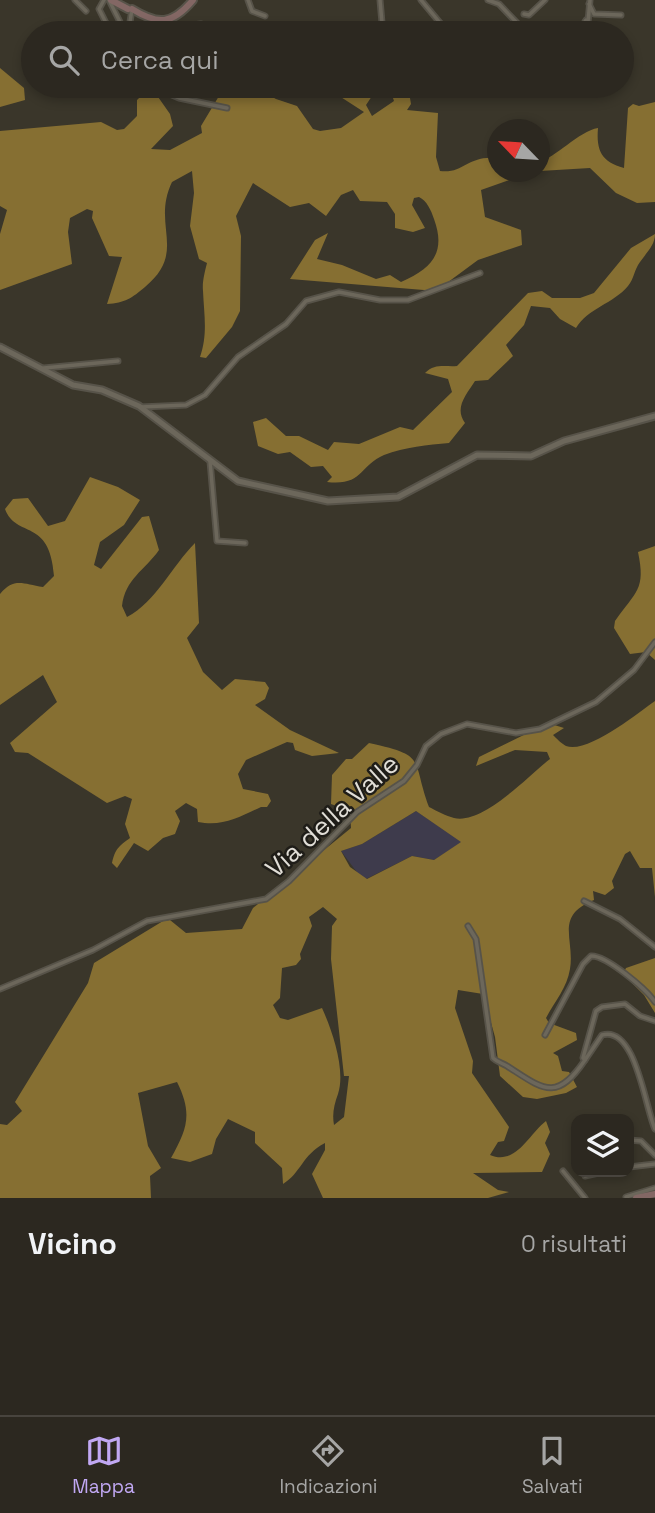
<!DOCTYPE html>
<html lang="it">
<head>
<meta charset="utf-8">
<style>
	body { margin:0; font-family:"Space Grotesk",sans-serif; background:#343029; color:#f1f3f6 }
	.controls { position:absolute; right:21px; bottom:21px; display:grid; overflow:hidden; border-radius:14px; box-shadow:0 4px 10px #0003 }
	.controls button { width:63px; height:63px; display:grid; place-items:center; padding:0; border:0; border-bottom:2px solid #48443e; background:#2c2820; color:#f1f3f6; font:35px sans-serif }
	.compass { position:absolute; left:487px; top:119px; width:63px; height:63px; border-radius:50%; background:#2c2820; box-shadow:0 4px 10px #0003; rotate:295deg }
	.list { margin:0; padding:0; list-style:none }
	h2 { display:flex; justify-content:space-between; align-items:center; height:91px; margin:0; padding:0 28px; font-size:30px }
	h2 small { font-size:23px; font-weight:400; color:#a6a6a5 }
	.icon { flex:none; width:38px; height:38px; fill:none; stroke:currentColor; stroke-width:2; stroke-linecap:round; stroke-linejoin:round }
	.map { position:relative; flex:none; width:655px; height:1198px; overflow:hidden }
	.search { position:absolute; background:#2c2820; box-shadow:0 4px 10px #0003; left:21px; right:21px; top:21px; height:77px; display:flex; align-items:center; gap:18px; box-sizing:border-box; padding:0 24px; border-radius:38px; color:#a6a6a5; font-size:26px }
	.sheet { height:217px; background:#2c2820 }
	nav { display:flex; justify-content:space-around; align-items:center; box-sizing:border-box; height:98px; border-top:2px solid #48443e; background:#2c2820; font-size:19px; color:#a6a6a5 }
	nav a { display:grid; justify-items:center; gap:4px }
	nav .on { color:#c1a8f3 }
	.map>svg:first-child { display:block }
	.industrial { fill:#3e3b4c }
	.forest { fill:#866f32; fill-rule:evenodd }
	.lines { fill:none; stroke-linecap:round; stroke-linejoin:round }
	.minor-casing { stroke:#575349; stroke-width:7 }
	.tertiary-casing { stroke:#575349; stroke-width:9 }
	.secondary-casing { stroke:#575349; stroke-width:10 }
	.minor { stroke:#6c675b; stroke-width:3.5 }
	.tertiary { stroke:#6c675b; stroke-width:5 }
	.secondary { stroke:#836764; stroke-width:6 }
	.labels { text-anchor:middle; dominant-baseline:central; stroke-width:5; stroke-linejoin:round; paint-order:stroke }
	.street-label { font-size:26px; fill:#e1ded7; stroke:#1f1d18 }
</style>
</head>
<body>
<div class="map">
<svg width="655" height="1198" viewBox="0 0 655 1198">
	<rect width="100%" height="100%" fill="#3a362a"/>
	<!-- industrial -->
	<path class="industrial" d="M416 811 462 842 434 860 412 856 366 879 359 875 341 851 362 844Z"/>
	<!-- forest -->
	<g class="forest">
		<path d="M0 68 24 88 25 100 0 107Z"/>
		<path d="M225 86H252L276 99 297 106 313 129 320 131 341 128 364 112 333 92 331 86 378 87 366 105 372 116 394 101 390 89 393 86H408L411 104 407 110 438 113 436 157 440 171C464 174 467 155 497 158L498 172H532L481 190 485 217 521 230 522 245 478 260 436 291 290 279 315 240 328 233 317 259 342 265 376 279 390 275 401 282C433 268 446 252 434 219 431 210 427 201 419 197L414 198 412 205 425 228 413 232 395 228V214L387 202 360 201 353 190 341 195 326 216 309 203 290 207 253 183 236 216 241 236 240 311 232 327 206 358 200 357C208 334 204 314 203 291 202 282 205 271 207 263L199 259 190 226 194 193 192 171 172 182C151 226 188 251 145 287 132 298 125 303 107 304L122 257 109 256 92 218 93 211 87 209 70 218 68 232 72 264 0 290V234L7 210 0 206V131L101 122 117 130 124 129 137 116V100L142 95 156 94 170 114 173 126 151 149 170 150 202 133 201 126Z"/>
		<path d="M655 102V202L637 203 616 193 590 168 540 171V161C554 159 579 131 598 128 596 151 602 162 624 168L628 108 633 104 639 106Z"/>
		<path d="M655 234C655 245 647 252 640 262 634 270 634 279 628 286 613 304 588 308 576 328L560 319 550 308 531 306 524 325 506 345 513 356 488 380 475 381C466 395 454 408 465 423L449 443C428 445 405 447 384 455 359 466 363 486 327 482L332 477 323 466 311 467 290 452 278 454 258 446 253 422 266 418 286 436H299L328 450 334 442 359 444 400 427 413 430 452 392 448 379 425 373C435 363 445 367 457 366L528 293 542 291 552 298H580L594 293 631 248Z"/>
		<path d="M90 477 118 487 140 500 124 525 100 542 94 565 101 569 142 517 149 516 159 550C145 570 125 579 122 606L127 617C156 602 172 566 195 543L199 623 187 638 203 672 222 690 235 679 265 682 269 688 265 699 255 705 290 730 339 753 312 756 295 750 293 743 287 742 246 760 238 774 243 789 268 794 271 801 267 807H261C239 817 223 827 198 822L197 809 186 803 175 811 180 821 175 834 163 838 148 851 134 843 117 868 112 863C115 849 119 846 130 838L125 824 132 799 125 796 107 803 28 753 15 752 10 743 57 702 43 675 0 705V594C14 577 23 584 43 587L54 576C50 517 16 539 5 509L13 499 28 498 48 526 65 521Z"/>
		<path d="M655 546V660L646 652 630 654 614 628 615 621C636 591 646 590 638 552Z"/>
		<path d="M655 701V897L652 868H640L630 851 625 854 612 881 614 888 605 895 593 891 594 900C554 916 575 939 570 969 567 988 555 1001 546 1018L549 1023 576 1033 577 1040 553 1053 558 1056 562 1071 569 1072 577 1087 566 1093 537 1099 523 1097 500 1076 495 1037 483 994 458 990 455 1008 473 1061 472 1073 509 1127 504 1141 498 1142 490 1155C516 1166 529 1134 546 1121L550 1132 545 1143 550 1154 542 1172 473 1173 498 1190 509 1192 488 1198H323L312 1174 325 1150V1143C302 1155 301 1173 283 1184L282 1168 255 1143V1132L228 1119 216 1139 212 1154 190 1162 171 1158C187 1129 193 1114 177 1082L138 1093 148 1146 161 1168 150 1176 151 1198H0V1124L7 1125 22 1111 15 1102 88 983 94 963 163 921 170 920 186 933 242 929 253 908 351 828 350 811 331 804 332 775 346 759H352L369 743C428 756 411 758 429 807 437 811 446 816 454 818 483 825 528 776 550 759L547 752 515 750 476 766 479 757 548 723 564 728 553 735C556 738 562 744 566 746 588 754 638 713 655 701ZM416 811 461 842 434 860 412 856 367 879 350 867 341 851 362 844ZM323 907 337 919 332 926 331 959 344 1076H349L344 1117 334 1125C332 1114 334 1105 338 1094 346 1070 332 1030 322 1008L288 1020 280 1018 273 1005 280 998 282 968 296 965 301 959 300 954 312 926 309 917Z"/>
		<path d="M655 958V1013L644 995 623 974 626 968Z"/>
	</g>
	<g class="lines">
		<defs>
			<g id="minor">
				<path d="M75 0 86 11"/>
				<path d="M109 0 122 26"/>
				<path d="M248 0 252 11 265 16"/>
				<path d="M380 0 382 23"/>
				<path d="M421 0 441 24 440 28 425 29 422 33"/>
				<path d="M488 0 499 4 518 24"/>
				<path d="M589 4 594 14 621 15"/>
				<path d="M132 9 130 22 136 33"/>
				<path d="M524 14 529 15 545 0"/>
				<path d="M154 21 167 28 201 24"/>
				<path d="M99 28 104 30 107 25 99 9 104 0"/>
				<path d="M578 33 586 20"/>
				<path d="M587 33 590 0"/>
				<path d="M151 86 179 98 227 108"/>
				<path d="M44 368 118 361"/>
				<path d="M141 407 186 405 205 395 238 357 286 324 306 301 339 292 380 300H408L480 273"/>
				<path d="M210 461 217 541 245 543"/>
				<path d="M584 901 620 919 655 947"/>
				<path d="M468 926 476 939 493 1058C497 1062 502 1063 507 1066 543 1089 556 1103 585 1060"/>
				<path d="M0 989 93 950 147 921 266 899 289 881 357 812 404 781 417 765 426 746 441 734 467 724 516 733 540 729 596 702 634 670 655 642"/>
				<path d="M655 1021 640 1016 625 1004 602 1007 596 1011 583 1058 585 1060 602 1035C636 1025 645 1108 655 1129"/>
				<path d="M545 1035 583 964 591 956C606 955 646 989 655 1002"/>
				<path d="M575 1137 576 1139"/>
				<path d="M629 1140 641 1141 655 1155"/>
				<path d="M629 1167 655 1164"/>
				<path d="M563 1171 585 1198"/>
				<path d="M585 1176 603 1172"/>
				<path d="M626 1197 655 1188"/>
			</g>
			<path id="tertiary" d="M0 347 73 385 102 390 139 406 238 481 328 501 398 497 477 455 531 456 564 441 655 416"/>
			<g id="secondary">
				<path d="M111 0 128 9"/>
				<path d="M132 9C158 25 172 25 193 0"/>
				<path d="M636 1198 655 1194"/>
			</g>
		</defs>
		<!-- minor casing -->
		<use href="#minor" class="minor-casing"/>
		<!-- tertiary casing -->
		<use href="#tertiary" class="tertiary-casing"/>
		<!-- secondary casing -->
		<use href="#secondary" class="secondary-casing"/>
		<!-- minor -->
		<use href="#minor" class="minor"/>
		<!-- tertiary -->
		<use href="#tertiary" class="tertiary"/>
		<!-- secondary -->
		<use href="#secondary" class="secondary"/>
	</g>
	<g class="labels">
		<!-- street labels -->
		<g class="street-label">
			<text transform="translate(332 816) rotate(-42)">Via della Valle</text>
		</g>
	</g>
</svg>
<div class="controls">
<button><svg class="icon" aria-label="layers" viewBox="0 0 24 24"><path d="M12 4l9 5-9 5-9-5zM3 14l9 5 9-5"/></svg></button>
</div>
<svg class="compass" viewBox="-18 -18 36 36"><path d="M0-13l5 13h-10z" fill="#e53935"/><path d="M0 13l5-13h-10z" fill="#a6a6a5"/></svg>
<div class="search"><svg class="icon" aria-label="search" viewBox="0 0 24 24"><circle cx="10" cy="10" r="6"/><path d="M15 15l6 6"/></svg>Cerca qui</div>
</div>
<section class="sheet">
<h2>Vicino<small>0 risultati</small></h2>
<ul class="list">
</ul>
</section>
<nav>
<a class="on"><svg class="icon" aria-label="map" viewBox="0 0 24 24"><path d="M3 6l6-2 6 2 6-2v14l-6 2-6-2-6 2zM9 4v14M15 6v14"/></svg>Mappa</a>
<a><svg class="icon" aria-label="directions" viewBox="0 0 24 24"><path d="M12 3l9 9-9 9-9-9zM9 14v-3h6M13 9l2 2-2 2"/></svg>Indicazioni</a>
<a><svg class="icon" aria-label="saved" viewBox="0 0 24 24"><path d="M7 4h10v16l-5-4-5 4z"/></svg>Salvati</a>
</nav>
</body>
</html>
